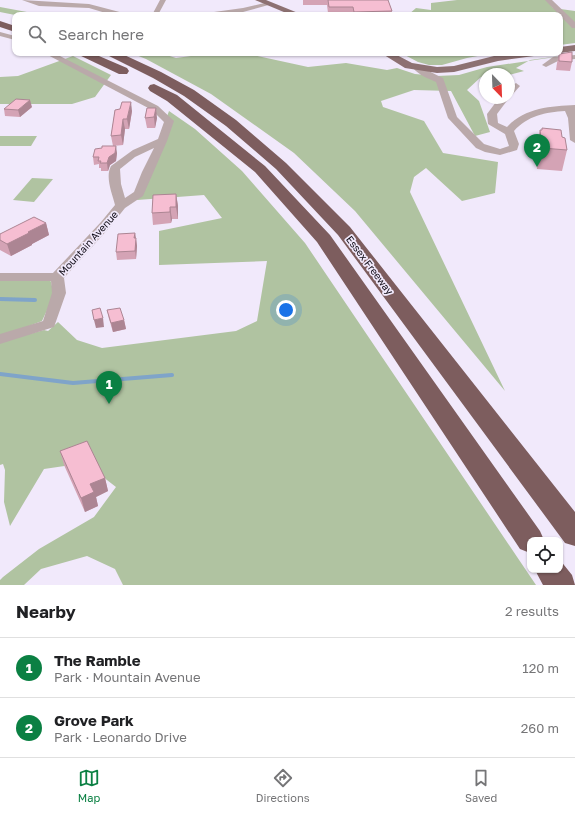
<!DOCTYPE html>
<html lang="en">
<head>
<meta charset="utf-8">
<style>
	body { margin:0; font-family:"Golos Text",sans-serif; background:#f2f2f2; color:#202124 }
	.controls { position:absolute; right:12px; bottom:12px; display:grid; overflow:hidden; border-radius:8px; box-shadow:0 1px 3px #0004 }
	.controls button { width:36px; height:36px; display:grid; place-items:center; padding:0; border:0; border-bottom:1px solid #e0e0e0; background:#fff; color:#202124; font:20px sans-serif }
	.compass { position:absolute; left:479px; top:68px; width:36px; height:36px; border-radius:50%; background:#fff; box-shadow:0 1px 3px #0004; rotate:157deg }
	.you { position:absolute; left:286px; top:310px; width:14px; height:14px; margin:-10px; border:3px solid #fff; border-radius:50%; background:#1a73e8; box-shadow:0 0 0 6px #1a73e833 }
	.badge { display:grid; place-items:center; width:26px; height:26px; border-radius:50%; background:#0b8043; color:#fff; font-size:13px; font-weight:700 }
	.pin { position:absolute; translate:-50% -33px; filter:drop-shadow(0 1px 2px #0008) }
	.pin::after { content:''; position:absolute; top:21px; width:14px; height:12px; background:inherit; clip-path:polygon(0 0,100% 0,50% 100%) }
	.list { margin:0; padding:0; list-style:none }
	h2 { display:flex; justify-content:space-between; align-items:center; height:52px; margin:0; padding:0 16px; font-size:17px }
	h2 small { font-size:13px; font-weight:400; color:#757577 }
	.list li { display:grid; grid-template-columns:26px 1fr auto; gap:12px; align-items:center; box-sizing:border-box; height:60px; padding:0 16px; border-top:1px solid #e0e0e0 }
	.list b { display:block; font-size:15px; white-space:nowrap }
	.list p { margin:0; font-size:13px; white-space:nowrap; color:#757577 }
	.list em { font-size:13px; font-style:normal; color:#757577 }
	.icon { flex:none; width:22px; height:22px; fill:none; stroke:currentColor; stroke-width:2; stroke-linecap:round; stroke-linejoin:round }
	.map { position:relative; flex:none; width:575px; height:585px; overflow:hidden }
	.search { position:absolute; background:#fff; box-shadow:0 1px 3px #0004; left:12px; right:12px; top:12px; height:44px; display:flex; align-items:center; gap:10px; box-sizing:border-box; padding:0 14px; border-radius:8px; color:#757577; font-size:15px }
	.sheet { height:172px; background:#fff }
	nav { display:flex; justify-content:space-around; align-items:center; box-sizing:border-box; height:56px; border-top:1px solid #e0e0e0; background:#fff; font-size:11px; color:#757577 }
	nav a { display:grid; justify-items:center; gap:2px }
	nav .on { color:#0b8043 }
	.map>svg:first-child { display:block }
	.green { fill:#b0c3a1 }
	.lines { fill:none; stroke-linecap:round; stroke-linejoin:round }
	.stream { stroke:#7fa4c9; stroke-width:4 }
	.minor { fill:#baa9aa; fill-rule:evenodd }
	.major { fill:#8d7172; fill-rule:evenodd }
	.highway { fill:#7d5d5e; fill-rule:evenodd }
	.wall { fill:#d4a3b5 }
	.shaded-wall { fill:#ac8593 }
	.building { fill:#f6bed2; stroke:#ac8593 }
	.labels { text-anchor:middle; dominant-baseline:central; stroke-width:3.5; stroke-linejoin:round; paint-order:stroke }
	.street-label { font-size:10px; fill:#0f0b15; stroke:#f1e9fb }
</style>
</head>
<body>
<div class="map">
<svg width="575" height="585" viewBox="0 0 575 585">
	<rect width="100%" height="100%" fill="#f1e9fb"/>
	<!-- green -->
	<g class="green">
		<path d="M457 0H547L553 8 575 11V43L560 45V15H408L416 8 431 10V3Z"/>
		<path d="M0 7 43 15H15L0 12Z"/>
		<path d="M131 53H160L176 58 213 53H243L308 67 346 63 387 70 397 68 415 74 437 76 459 75 487 67 575 54 530 60 516 68 524 71 509 75V74H485V76L481 77 467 90 479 101 490 132 475 136 451 91 414 90 381 101 383 107 424 121 443 153 498 162 495 193 462 201 426 168 414 177 410 192 505 391 355 211 294 153 211 94 146 59Z"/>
		<path d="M401 53H494L467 58 442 65H429L418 62Z"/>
		<path d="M73 56 111 75 95 97 72 104H0V77L18 76Z"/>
		<path d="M169 111 195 129 242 171 305 243 536 585H123L115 569 87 556 41 569 24 585H0V580L3 577 39 549 94 517 116 487 85 463 44 469 10 526 4 502 5 470 3 464 0 465V342L44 330 48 331 58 322 77 340 102 348 236 331 257 321 267 261 159 265V231L222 218 204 195 137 200Z"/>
		<path d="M0 136H37L31 146H0Z"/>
		<path d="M32 178 53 179 34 202 13 200Z"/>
		<path d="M0 279 50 280 51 282 54 295 42 321 0 337Z"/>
	</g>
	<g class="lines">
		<!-- stream -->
		<g class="stream">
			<path d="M0 299 35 300"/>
			<path d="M0 374 73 383 172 375"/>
		</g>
		<!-- minor -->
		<g class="minor">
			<path d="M22 0 89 4 131 15 109 14 89 8 39 6Z"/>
			<path d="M160 0H166L159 13 214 12 243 8 269 2 272 4 243 12 222 15H152Z"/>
			<path d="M545 0H552L575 22V28H572Z"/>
			<path d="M0 32 15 36V40L0 36Z"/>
			<path d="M44 53H54L158 106 174 121 167 141 143 196 125 208 109 228 64 278 66 293 54 327 0 344V334L43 321 52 293 51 281H0V273H53L101 222 115 205C112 193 105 177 111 166L133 150 158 139 164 122 152 110ZM154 148 142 172 134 192 125 198 121 184 120 169 135 157Z"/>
			<path d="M575 55V59L558 61 546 67 542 65 553 57Z"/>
			<path d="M414 66C419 65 436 75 443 78L457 117 484 144 500 149 509 146 505 134 488 124 487 114 499 98H509L497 114 498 123 507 127C524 108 551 106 575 105V143L570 140 568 118 565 111C546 112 527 116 514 131L519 144 517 150 500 155 485 152 476 148 448 118 436 82C427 78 419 75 413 68Z"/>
			<path d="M516 83 520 86 512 95 509 96V88Z"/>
		</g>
		<!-- major -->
		<g class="major">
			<path d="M255 0H266L303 15H291Z"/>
			<path d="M575 45V51L560 53V47Z"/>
			<path d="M381 53H393L412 63 437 67 454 66 498 55 513 53H539L534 56 498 61 454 72 437 73 405 68Z"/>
		</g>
		<!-- highway -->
		<g class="highway">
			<path d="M0 21 15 26V32L0 27Z"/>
			<path d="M77 53H92L127 68 129 71 127 74H119L79 55Z"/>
			<path d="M105 53H120L161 72 194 90 236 120 286 163 350 227 575 512V546L565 543 338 235 276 169 226 126 184 96 153 78 107 55Z"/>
			<path d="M154 84 177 95 265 166 330 235 540 531 544 540H530V553L520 549 317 242 255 172 167 101 150 91 148 88 150 85Z"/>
			<path d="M560 560 572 575 575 585H543L535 570H560Z"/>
		</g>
	</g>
	<!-- wall -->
	<g class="wall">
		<path d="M303 0H388L392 11 391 15H353L352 13H328L327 5H303Z"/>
		<path d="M559 54 572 62 570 71 556 70 557 63Z"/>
		<path d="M32 107 20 117 5 116 4 109Z"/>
		<path d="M147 108 157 118 155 128H147L145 118Z"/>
		<path d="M115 110 132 111 129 129H125L123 145 113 146 111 136Z"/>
		<path d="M542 128 562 137 567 150 562 171 537 169 535 150 540 130H542Z"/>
		<path d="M117 153 116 161 110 165 108 171H101V168H99V164L94 165 93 157Z"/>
		<path d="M176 194 178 206V219H172L171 223 153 225 152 213Z"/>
		<path d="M46 223 49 235 32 244V245L11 256 0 250V234Z"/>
		<path d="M135 233 137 246 136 259 117 260 116 252Z"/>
		<path d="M107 310 124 320 126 329 113 332 109 319Z"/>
		<path d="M60 451 105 478 108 491 96 497 98 506 85 512 64 465Z"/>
	</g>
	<!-- shaded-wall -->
	<g class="shaded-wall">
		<path d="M30 100 32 107 20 117 18 110Z"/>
		<path d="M131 102 132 111 129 129 127 119Z"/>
		<path d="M156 108 157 118 155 128 154 117Z"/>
		<path d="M123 119 125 129 123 145 121 135Z"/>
		<path d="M116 146 117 153 116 161 110 165 108 171 107 163 109 157Z"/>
		<path d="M176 194 178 206V219L176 207Z"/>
		<path d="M170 207 172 219 171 223 170 212Z"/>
		<path d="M46 223 49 235 32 244V245L11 256 7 244 28 232Z"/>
		<path d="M135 233 137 246 136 259 134 238Z"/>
		<path d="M103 318 104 327 96 328 94 320Z"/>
		<path d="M124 320 126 329 113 332 111 323Z"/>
		<path d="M105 478 108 491 96 497 98 506 85 512 81 498 90 484Z"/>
	</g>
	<!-- building -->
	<g class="building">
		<path d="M328 0H388L392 11 354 12 353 7H329Z"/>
		<path d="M572 52V62L559 61V54Z"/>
		<path d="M16 99 30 100 18 110 4 109Z"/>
		<path d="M122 102H131L127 119H123L121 135 111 136 115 110 120 109Z"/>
		<path d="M147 108H156L154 117 145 118Z"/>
		<path d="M542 128 561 130 562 137 565 138 567 150 542 148 540 130H542Z"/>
		<path d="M102 146H116L115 153 109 157 107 163H100L101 161H98L99 157H93L95 149 102 148Z"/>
		<path d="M176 194V207H170V212L152 213 153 195Z"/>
		<path d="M34 217 46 223 28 232 29 233 7 244 0 240V234Z"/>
		<path d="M135 233 134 238H136L135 251 116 252 118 234Z"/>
		<path d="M100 308 103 318 94 320 92 310Z"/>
		<path d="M120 308 124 320 111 323 107 310Z"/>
		<path d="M87 441 105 478 90 484 94 492 81 498 60 451Z"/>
	</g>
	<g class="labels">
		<!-- street labels -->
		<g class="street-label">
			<text transform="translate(88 243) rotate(-48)">Mountain Avenue</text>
			<text transform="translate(370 265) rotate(53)">Essex Freeway</text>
		</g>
	</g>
</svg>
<div class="controls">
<button><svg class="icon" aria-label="locate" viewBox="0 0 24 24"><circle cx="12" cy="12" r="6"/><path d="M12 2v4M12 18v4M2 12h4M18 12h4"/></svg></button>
</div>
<svg class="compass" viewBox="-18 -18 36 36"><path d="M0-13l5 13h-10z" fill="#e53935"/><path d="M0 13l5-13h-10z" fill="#757577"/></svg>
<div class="you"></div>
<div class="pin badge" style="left:109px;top:404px">1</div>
<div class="pin badge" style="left:537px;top:167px">2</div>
<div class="search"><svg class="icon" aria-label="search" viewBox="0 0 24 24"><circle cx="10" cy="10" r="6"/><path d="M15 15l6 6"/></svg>Search here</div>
</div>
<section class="sheet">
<h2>Nearby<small>2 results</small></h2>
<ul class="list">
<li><span class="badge">1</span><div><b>The Ramble</b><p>Park · Mountain Avenue</p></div><em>120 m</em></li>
<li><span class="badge">2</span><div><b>Grove Park</b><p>Park · Leonardo Drive</p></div><em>260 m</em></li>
</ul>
</section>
<nav>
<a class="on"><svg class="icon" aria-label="map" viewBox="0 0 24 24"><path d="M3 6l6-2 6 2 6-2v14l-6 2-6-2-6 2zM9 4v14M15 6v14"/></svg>Map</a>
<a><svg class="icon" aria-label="directions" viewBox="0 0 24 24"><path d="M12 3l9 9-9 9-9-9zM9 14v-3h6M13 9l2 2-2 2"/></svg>Directions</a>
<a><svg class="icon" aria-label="saved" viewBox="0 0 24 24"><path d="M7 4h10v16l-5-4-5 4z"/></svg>Saved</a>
</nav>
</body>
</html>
